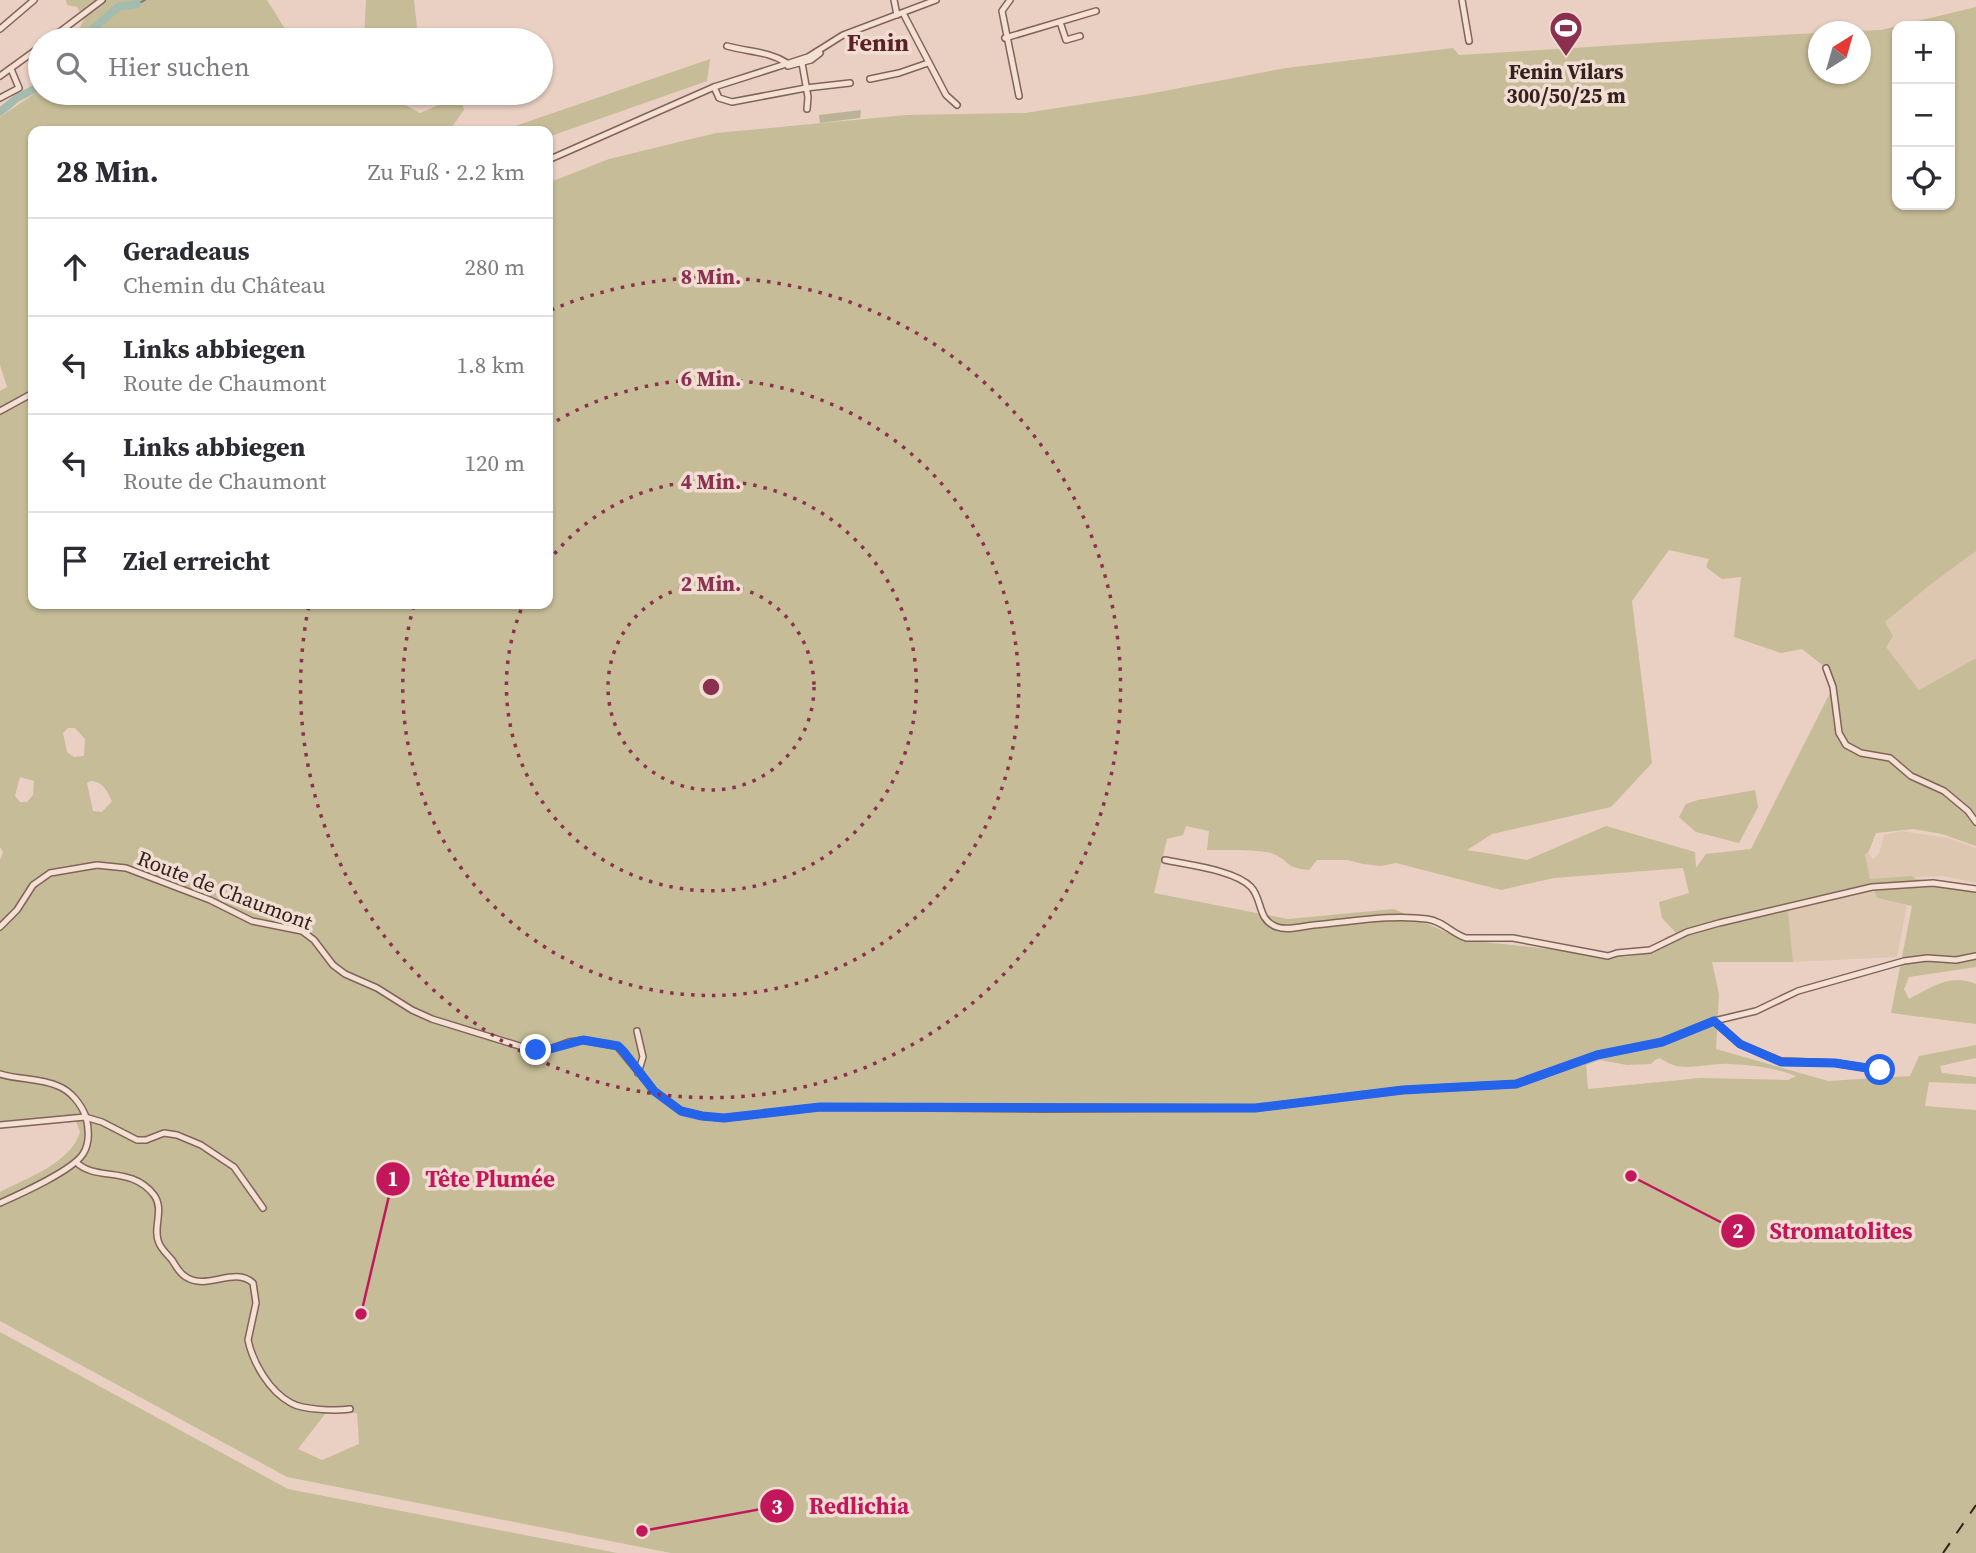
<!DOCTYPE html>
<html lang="de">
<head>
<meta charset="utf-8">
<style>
	body { margin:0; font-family:"Source Serif 4",serif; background:#f7f7f7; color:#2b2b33 }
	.controls { position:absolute; right:21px; top:21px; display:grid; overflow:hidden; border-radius:14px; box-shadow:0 2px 5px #0004 }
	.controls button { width:63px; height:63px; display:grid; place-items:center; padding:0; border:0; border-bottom:2px solid #e1e1e2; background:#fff; color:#2b2b33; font:35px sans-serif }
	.compass { position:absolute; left:1808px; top:21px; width:63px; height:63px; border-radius:50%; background:#fff; box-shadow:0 2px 5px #0004; rotate:37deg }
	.stop { position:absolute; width:21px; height:21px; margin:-16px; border:5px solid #2563eb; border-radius:50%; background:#fff }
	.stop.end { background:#2563eb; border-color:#fff; box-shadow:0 2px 7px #0008 }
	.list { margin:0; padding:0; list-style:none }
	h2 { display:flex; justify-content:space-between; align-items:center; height:91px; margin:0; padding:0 28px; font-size:30px }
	h2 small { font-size:23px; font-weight:400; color:#7c7c81 }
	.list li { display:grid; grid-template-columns:46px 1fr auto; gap:21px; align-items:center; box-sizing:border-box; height:98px; padding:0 28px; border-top:2px solid #e1e1e2 }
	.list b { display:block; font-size:26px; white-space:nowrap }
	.list p { margin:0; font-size:23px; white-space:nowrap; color:#7c7c81 }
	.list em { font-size:23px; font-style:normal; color:#7c7c81 }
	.icon { flex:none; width:38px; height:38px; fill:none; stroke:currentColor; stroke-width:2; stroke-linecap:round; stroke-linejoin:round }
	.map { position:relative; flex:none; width:1976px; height:1553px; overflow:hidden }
	.search { position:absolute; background:#fff; box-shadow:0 2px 5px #0004; left:28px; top:28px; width:525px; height:77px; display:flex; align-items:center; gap:18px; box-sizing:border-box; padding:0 24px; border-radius:38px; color:#7c7c81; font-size:26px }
	.panel { position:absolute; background:#fff; box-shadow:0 2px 5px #0004; left:28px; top:126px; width:525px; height:483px; border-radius:14px }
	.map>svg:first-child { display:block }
	.farmland { fill:#dec7b0 }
	.green { fill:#c6bc97; fill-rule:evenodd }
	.cemetery { fill:#bbb396 }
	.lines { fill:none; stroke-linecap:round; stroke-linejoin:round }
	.stream { stroke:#6c8978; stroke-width:2 }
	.river { stroke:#a4bcad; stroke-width:8 }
	.minor-casing { stroke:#81635b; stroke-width:8 }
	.minor { stroke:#f5e0d4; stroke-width:5 }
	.rail { stroke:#32211e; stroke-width:2; stroke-dasharray:12 12; stroke-linecap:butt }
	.route { stroke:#2563eb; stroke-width:9 }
	.ring { fill:none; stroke:#8b314f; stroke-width:3.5; stroke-dasharray:3.5 7 }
	.labels { text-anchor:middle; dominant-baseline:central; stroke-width:7; stroke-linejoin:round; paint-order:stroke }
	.poi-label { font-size:21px; font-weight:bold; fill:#32211e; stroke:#f1ddd1 }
	.street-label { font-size:21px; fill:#32211e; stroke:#f1ddd1 }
	.quarter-label { font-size:24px; font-weight:bold; fill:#5b2128; stroke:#f1ddd1 }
	.centre { fill:#8b314f; stroke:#f1ddd1; stroke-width:3.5 }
	.ring-label { font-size:21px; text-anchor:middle; font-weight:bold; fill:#8b314f; stroke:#f1ddd1; stroke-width:7; stroke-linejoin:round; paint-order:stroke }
	.leader { fill:none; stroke:#c2185b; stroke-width:2.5 }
	.callout-dot { fill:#c2185b; stroke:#f1ddd1; stroke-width:2.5 }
	.mark-label { font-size:21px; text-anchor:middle; font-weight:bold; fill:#fff }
	.callout-label { font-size:23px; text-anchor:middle; font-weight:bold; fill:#c2185b; stroke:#f1ddd1; stroke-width:7; stroke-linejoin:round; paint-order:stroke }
</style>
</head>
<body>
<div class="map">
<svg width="1976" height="1553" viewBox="0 0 1976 1553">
	<rect width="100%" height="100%" fill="#e9d0c2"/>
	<!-- farmland -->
	<g class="farmland">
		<path d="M1976 551V658L1919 690 1886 647 1885 622 1930 584Z"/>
		<path d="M1901 831 1948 838 1976 848V883L1943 876 1870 879 1865 854 1868 853 1873 859 1879 854 1884 835Z"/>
		<path d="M1875 890 1877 898 1907 905 1897 957 1793 962 1788 910 1832 898Z"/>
	</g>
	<!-- green -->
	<g class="green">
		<path d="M66 0H267L292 40H74L84 19 77 7 67 5Z"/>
		<path d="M366 0H414L417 28 423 31 421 40H364Z"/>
		<path d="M1976 7V551L1931 584 1885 622 1893 636 1886 647 1919 690 1976 658V846L1942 834 1913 829 1876 833 1868 853 1865 854 1870 879 1911 876 1917 879 1976 886V967L1909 977 1904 989 1909 999C1932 987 1950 973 1976 984V1024L1891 1013 1912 906 1877 898 1874 890 1832 898 1788 910 1793 962H1712L1719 994 1716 1049 1828 1081 1910 1076 1919 1056 1976 1045V1058L1940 1066 1942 1073 1976 1077V1084L1929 1082 1925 1106 1976 1110V1553H671L287 1477 0 1321V1192C28 1177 70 1164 80 1132L74 1116 0 1123V860L3 852 0 847V391L7 387 0 365V117L40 90V93H396L400 102 420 113 460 96 464 110 449 131H33V604H548V183L609 159 716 133 907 115 1025 113 1148 94 1286 68 1453 48 1459 55C1579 48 1699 39 1818 33V74H1860V32L1856 31 1881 30 1897 26V205H1950V26H1897ZM1669 550 1709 559 1706 567 1722 579 1741 577 1734 637 1781 653 1802 649 1826 668 1833 687 1751 849 1706 854 1696 868 1695 852 1606 826 1527 860 1467 850 1492 834 1611 807 1652 763 1632 601ZM68 728H75L85 739 84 756 74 757 67 752 63 733ZM20 777 34 781 33 795 27 802H20L15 796ZM90 781C103 781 107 791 112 801L102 812 93 811 87 783ZM1186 826 1209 831 1207 850C1221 850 1264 849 1274 854 1291 862 1285 868 1309 870L1317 860H1348L1363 864 1381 866 1396 863 1501 890 1554 878 1683 868 1689 893 1659 902 1662 918 1676 933 1666 937 1655 952 1626 957 1464 940 1394 909 1288 919 1154 893 1167 839 1183 835ZM1660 1058C1681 1075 1706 1062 1730 1064 1753 1065 1775 1068 1796 1076L1788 1080 1700 1078 1588 1089 1586 1065 1600 1060 1627 1065 1651 1064 1655 1060ZM357 1413 359 1444 322 1460 298 1449 325 1414Z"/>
		<path d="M710 59 707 81 548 137V131H501Z"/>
		<path d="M1755 790 1758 807 1739 843 1696 832 1679 817 1686 804 1698 800Z"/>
		<path d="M0 1332 288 1489 617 1553H0Z"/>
	</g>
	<!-- cemetery -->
	<path class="cemetery" d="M861 110 860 118 820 123 819 115Z"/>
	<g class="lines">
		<!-- stream -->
		<path class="stream" d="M137 4 145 0"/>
		<!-- river -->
		<g class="river">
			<path d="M80 40 118 7 137 4"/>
			<path d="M0 112 17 98 40 86"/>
		</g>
		<defs>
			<g id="minor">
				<path d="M894 0 897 15"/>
				<path d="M1010 0 1002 11 1019 96"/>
				<path d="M1462 0 1469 41"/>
				<path d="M903 13 946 95 957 105"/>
				<path d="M1060 22 1066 40 1080 36"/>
				<path d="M0 29 34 0"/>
				<path d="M1005 38 1096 11"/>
				<path d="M49 40 102 0"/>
				<path d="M727 46C748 52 768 51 787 63"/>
				<path d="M802 63 808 97 807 109"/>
				<path d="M788 66 811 60 820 53"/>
				<path d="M0 76 40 47"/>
				<path d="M870 79 899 73 928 63"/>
				<path d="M714 87 719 98 732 102 806 88 850 83"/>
				<path d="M0 98 19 88 11 69"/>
				<path d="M548 160 714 87 808 57 843 35 936 0"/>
				<path d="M0 411 33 393"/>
				<path d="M1826 668 1833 687 1839 733 1846 745 1861 753 1890 758 1911 776 1944 791 1968 811 1976 822"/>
				<path d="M1165 860C1188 865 1235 870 1251 887 1263 900 1257 920 1277 927 1288 931 1303 926 1314 925 1351 922 1391 914 1427 919 1443 921 1451 933 1466 938H1513L1608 956 1617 953 1650 950 1687 932 1719 923 1872 887 1933 883 1976 889"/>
				<path d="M0 927 17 910 33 885 50 873 97 865 126 868 210 900 252 921 302 931 314 940 333 965 345 974 377 988 412 1010 432 1019 526 1048 550 1049 569 1042 583 1040 617 1046 654 1091 681 1111 702 1116 724 1118 820 1107 1041 1109 1256 1108 1403 1090 1516 1084 1597 1055 1662 1042 1714 1021 1756 1011 1798 991 1904 961 1927 958 1956 960 1976 956"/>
				<path d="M1714 1021 1740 1044 1781 1061 1835 1063 1880 1070 1881 1064 1874 1062"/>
				<path d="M637 1031 643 1057 638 1073"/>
				<path d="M0 1074C19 1080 40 1078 58 1086 71 1091 81 1104 86 1117 89 1129 90 1143 83 1154 72 1171 20 1194 0 1203"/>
				<path d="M0 1125 85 1117 102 1122 137 1140H146L164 1133 177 1135 201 1145 234 1167 263 1208"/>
				<path d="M76 1162C96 1182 131 1165 154 1195 165 1210 152 1228 159 1243 161 1249 168 1255 172 1260 176 1266 179 1273 186 1277 207 1291 234 1266 253 1283L256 1303 248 1340C253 1363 269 1391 291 1403 303 1410 336 1411 350 1409"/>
			</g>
		</defs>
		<!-- minor casing -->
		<use href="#minor" class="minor-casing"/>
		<!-- minor -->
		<use href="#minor" class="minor"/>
		<!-- rail -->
		<path class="rail" d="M1943 1553 1976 1505"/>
	</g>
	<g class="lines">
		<!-- route -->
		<path class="route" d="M536 1050 550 1049 583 1040 618 1046 624 1052 654 1091 681 1111 702 1116 724 1118 820 1107 1255 1108 1403 1090 1516 1084 1597 1055 1662 1042 1714 1021 1740 1044 1781 1062 1835 1063 1880 1070"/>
	</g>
	<!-- distance rings -->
	<g class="ring">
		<circle cx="711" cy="687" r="103"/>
		<path d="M548 562A205 205 0 1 1 523 605"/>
		<path d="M548 426A308 308 0 1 1 414 605"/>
		<path d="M551 310A410 410 0 1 1 309 605"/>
	</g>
	<!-- icons -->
	<defs>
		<symbol id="stadium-pin" viewBox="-11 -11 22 30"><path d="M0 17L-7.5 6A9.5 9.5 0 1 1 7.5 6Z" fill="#8b314f" stroke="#f1ddd1"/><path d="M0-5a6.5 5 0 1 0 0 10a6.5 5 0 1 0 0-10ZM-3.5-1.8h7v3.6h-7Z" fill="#fff"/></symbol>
	</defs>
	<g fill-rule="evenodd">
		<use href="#stadium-pin" x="1547" y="9" width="38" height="52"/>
	</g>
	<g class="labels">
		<!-- poi labels -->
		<g class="poi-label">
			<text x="1566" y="71">Fenin Vilars<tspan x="1566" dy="24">300/50/25 m</tspan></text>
		</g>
		<!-- street labels -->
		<g class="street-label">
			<text transform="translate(225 890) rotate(21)">Route de Chaumont</text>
		</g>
		<!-- quarter labels -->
		<g class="quarter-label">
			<text x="878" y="42">Fenin</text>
		</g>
	</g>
	<circle cx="711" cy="687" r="10" class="centre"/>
	<g class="ring-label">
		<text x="711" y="284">8 Min.</text>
		<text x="711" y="386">6 Min.</text>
		<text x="711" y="489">4 Min.</text>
		<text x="711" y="591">2 Min.</text>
	</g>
	<!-- callouts -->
	<path class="leader" d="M361 1314L393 1179M1631 1176L1738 1231M642 1531L777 1506"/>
	<g class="callout-dot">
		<circle cx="361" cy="1314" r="7"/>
		<circle cx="1631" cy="1176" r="7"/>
		<circle cx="642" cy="1531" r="7"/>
		<circle cx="393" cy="1179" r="18"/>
		<circle cx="1738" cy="1231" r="18"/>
		<circle cx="777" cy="1506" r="18"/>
	</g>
	<g class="mark-label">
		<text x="393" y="1186">1</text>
		<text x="1738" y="1238">2</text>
		<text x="777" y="1514">3</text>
	</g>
	<g class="callout-label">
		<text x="490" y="1187">Tête Plumée</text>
		<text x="1841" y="1239">Stromatolites</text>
		<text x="859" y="1514">Redlichia</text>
	</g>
</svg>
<div class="controls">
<button>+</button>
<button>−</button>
<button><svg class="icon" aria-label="locate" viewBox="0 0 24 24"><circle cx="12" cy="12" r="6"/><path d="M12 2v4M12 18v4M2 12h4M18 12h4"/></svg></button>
</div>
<svg class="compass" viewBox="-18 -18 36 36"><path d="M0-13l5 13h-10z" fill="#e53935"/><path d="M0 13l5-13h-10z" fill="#7c7c81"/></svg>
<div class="stop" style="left:1880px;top:1070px"></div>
<div class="stop end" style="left:536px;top:1050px"></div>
<div class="search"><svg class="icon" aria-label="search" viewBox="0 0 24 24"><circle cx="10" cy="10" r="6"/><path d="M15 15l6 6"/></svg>Hier suchen</div>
<section class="panel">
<h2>28 Min.<small>Zu Fuß · 2.2 km</small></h2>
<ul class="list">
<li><svg class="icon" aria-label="ahead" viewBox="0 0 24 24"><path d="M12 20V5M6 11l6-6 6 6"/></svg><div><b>Geradeaus</b><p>Chemin du Château</p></div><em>280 m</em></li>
<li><svg class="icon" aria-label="left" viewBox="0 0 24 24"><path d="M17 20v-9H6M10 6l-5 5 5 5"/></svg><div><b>Links abbiegen</b><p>Route de Chaumont</p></div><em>1.8 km</em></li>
<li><svg class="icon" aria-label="left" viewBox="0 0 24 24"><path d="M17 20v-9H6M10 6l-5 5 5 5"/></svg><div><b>Links abbiegen</b><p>Route de Chaumont</p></div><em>120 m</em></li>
<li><svg class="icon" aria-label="arrive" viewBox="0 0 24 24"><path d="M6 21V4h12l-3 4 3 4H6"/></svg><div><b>Ziel erreicht</b></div></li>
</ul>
</section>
</div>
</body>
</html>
